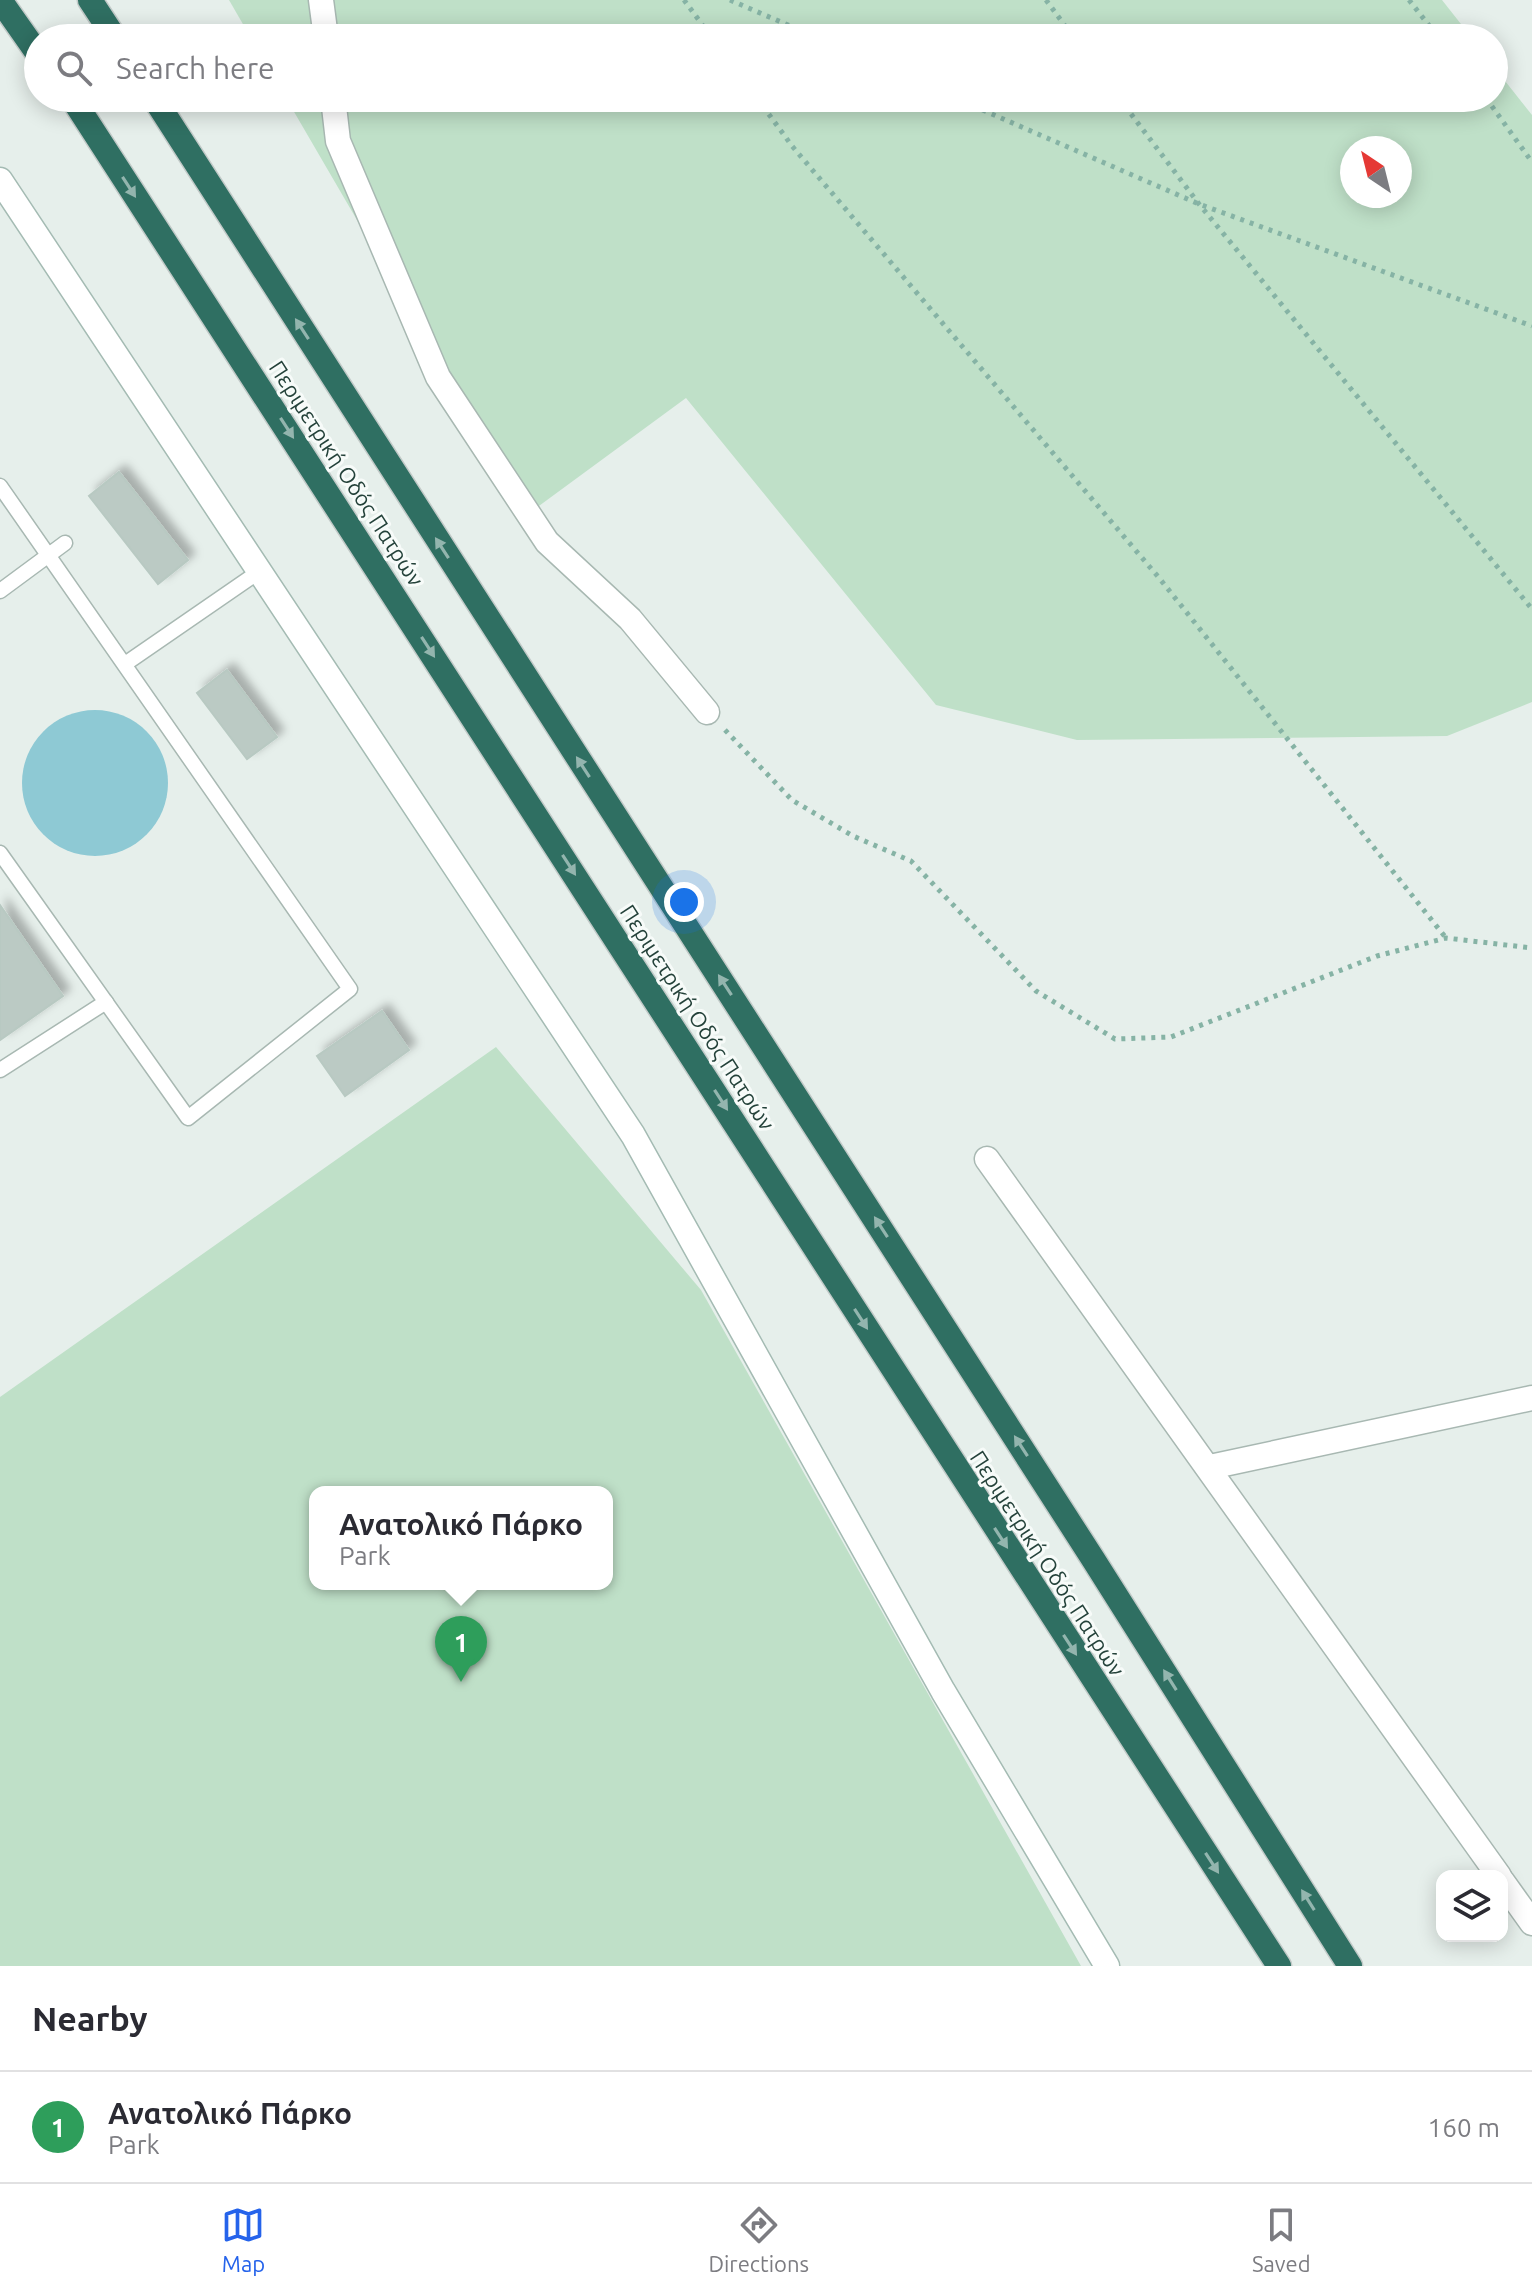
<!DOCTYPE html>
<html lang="en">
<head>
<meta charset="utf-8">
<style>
	body { margin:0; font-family:Ubuntu,sans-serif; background:#f2f2f3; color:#2b2b33 }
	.controls { position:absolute; right:24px; bottom:24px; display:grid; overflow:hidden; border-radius:16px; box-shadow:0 4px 20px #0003 }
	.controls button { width:72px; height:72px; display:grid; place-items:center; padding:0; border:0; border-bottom:2px solid #e1e1e2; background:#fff; color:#2b2b33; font:40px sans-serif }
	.compass { position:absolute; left:1340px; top:136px; width:72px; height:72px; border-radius:50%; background:#fff; box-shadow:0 4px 20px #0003; rotate:325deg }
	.you { position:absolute; left:684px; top:902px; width:28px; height:28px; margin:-20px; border:6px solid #fff; border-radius:50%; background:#1a73e8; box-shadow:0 0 0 12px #1a73e833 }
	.badge { display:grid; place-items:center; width:52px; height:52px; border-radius:50%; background:#2563eb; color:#fff; font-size:26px; font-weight:700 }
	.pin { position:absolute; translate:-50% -66px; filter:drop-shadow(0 2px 4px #0008) }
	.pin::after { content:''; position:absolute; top:42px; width:28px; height:24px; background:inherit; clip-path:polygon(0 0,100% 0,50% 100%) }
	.popup { position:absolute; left:309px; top:1486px; width:304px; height:104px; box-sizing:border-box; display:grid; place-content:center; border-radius:16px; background:#fff; filter:drop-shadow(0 2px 6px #0005); font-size:26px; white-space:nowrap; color:#7c7c81 }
	.popup b { font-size:30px; color:#2b2b33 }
	.popup::after { content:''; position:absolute; left:50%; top:100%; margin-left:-16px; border:16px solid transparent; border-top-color:#fff }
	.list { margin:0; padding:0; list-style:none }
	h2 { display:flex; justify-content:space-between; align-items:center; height:104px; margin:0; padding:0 32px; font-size:34px }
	h2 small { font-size:26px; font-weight:400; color:#7c7c81 }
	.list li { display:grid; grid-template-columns:52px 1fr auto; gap:24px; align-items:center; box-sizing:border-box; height:112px; padding:0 32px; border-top:2px solid #e1e1e2 }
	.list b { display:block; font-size:30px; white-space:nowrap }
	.list p { margin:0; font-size:26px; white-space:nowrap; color:#7c7c81 }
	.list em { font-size:26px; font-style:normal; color:#7c7c81 }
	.icon { flex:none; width:44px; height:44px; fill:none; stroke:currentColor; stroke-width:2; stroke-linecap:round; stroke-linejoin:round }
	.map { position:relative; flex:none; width:1532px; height:1966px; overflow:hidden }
	.search { position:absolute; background:#fff; box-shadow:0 4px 20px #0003; left:24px; right:24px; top:24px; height:88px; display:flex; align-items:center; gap:20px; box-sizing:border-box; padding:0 28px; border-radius:44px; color:#7c7c81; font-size:30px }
	.sheet { height:216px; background:#fff }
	nav { display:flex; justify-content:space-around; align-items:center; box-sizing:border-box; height:112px; border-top:2px solid #e1e1e2; background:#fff; font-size:22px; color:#7c7c81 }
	nav a { display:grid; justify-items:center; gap:4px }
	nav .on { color:#2563eb }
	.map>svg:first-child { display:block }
	.green { fill:#bfe0c8; fill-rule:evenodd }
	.water { fill:#8ec9d4 }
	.building { fill:#bbcac4; stroke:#b8c9c2; stroke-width:2; filter:url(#shadow) }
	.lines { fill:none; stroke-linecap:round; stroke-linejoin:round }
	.lane-casing { stroke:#a8b8b2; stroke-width:17 }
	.street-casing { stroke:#a8b8b2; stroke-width:27 }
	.secondary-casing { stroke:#a4bbb3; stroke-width:27 }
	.highway-casing { stroke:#c2cac8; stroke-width:27 }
	.path { stroke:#86b3a5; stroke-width:5; stroke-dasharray:4 6; stroke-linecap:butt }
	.lane { stroke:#fff; stroke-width:14 }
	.street { stroke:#fff; stroke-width:24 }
	.secondary { stroke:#fff; stroke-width:24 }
	.highway { stroke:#2f6f62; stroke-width:24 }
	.oneway { fill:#93b5ae }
	.labels { text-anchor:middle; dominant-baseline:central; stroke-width:6; stroke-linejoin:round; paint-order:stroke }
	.street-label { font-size:22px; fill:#24423a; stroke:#f7fbf9 }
</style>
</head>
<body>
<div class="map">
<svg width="1532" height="1966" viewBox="0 0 1532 1966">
	<defs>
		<filter id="shadow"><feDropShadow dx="7" dy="-7" stdDeviation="4" flood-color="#0004"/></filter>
	</defs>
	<rect width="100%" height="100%" fill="#e6efeb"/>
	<!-- green -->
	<g class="green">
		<path d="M229 0H1442L1472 38H251Z"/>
		<path d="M1494 67 1532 115V702L1447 736 1077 740 936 705 686 398 528 514 286 98H1494ZM1352 148H1400V196H1352Z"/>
		<path d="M496 1047 701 1290 1081 1966H0V1397ZM315 1492H607V1584H315Z"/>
	</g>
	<!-- water -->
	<circle class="water" cx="95" cy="783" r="73"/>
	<!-- building -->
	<g class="building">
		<path d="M119 472 188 560 158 584 89 496Z"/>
		<path d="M227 670 277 737 247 759 197 693Z"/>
		<path d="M0 905 63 996 0 1040Z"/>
		<path d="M382 1011 409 1050 345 1096 317 1056Z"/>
	</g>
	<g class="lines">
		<defs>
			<g id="lane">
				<path d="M0 486 350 989 188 1118 0 853"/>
				<path d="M0 591 65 543"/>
				<path d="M125 664 257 573"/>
				<path d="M0 1070 106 1002"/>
			</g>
			<g id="street">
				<path d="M321 0 326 38"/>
				<path d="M333 98 338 141 438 377 547 542 630 619 707 712"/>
				<path d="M987 1159 1499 1876"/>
				<path d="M1210 1467 1532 1398"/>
				<path d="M1502 1881 1532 1923"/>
			</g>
			<path id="secondary" d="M0 180 633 1135 943 1691 1107 1966"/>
			<g id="highway">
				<path d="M0 0 38 54"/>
				<path d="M90 0 115 38"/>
				<path d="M72 98 1279 1966"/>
				<path d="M154 98 1093 1559 1350 1966"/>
			</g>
		</defs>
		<!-- lane casing -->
		<use href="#lane" class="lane-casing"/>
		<!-- street casing -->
		<use href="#street" class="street-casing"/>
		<!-- secondary casing -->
		<use href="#secondary" class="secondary-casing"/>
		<!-- highway casing -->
		<use href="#highway" class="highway-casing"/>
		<!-- path -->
		<g class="path">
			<path d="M684 0 712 38"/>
			<path d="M730 0 818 38"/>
			<path d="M1046 0 1074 38"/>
			<path d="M1409 0 1439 38"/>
			<path d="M757 98 792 146 1160 579 1446 938"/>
			<path d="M955 98 1199 204 1532 326"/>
			<path d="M1119 98 1199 204 1532 609"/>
			<path d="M1486 98 1532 162"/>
			<path d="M725 730 792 800 853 836 911 861 1036 991 1115 1039 1171 1037 1377 956 1446 938 1532 948"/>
		</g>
		<!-- lane -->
		<use href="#lane" class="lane"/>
		<!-- street -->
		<use href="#street" class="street"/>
		<!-- secondary -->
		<use href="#secondary" class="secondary"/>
		<!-- highway -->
		<use href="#highway" class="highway"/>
	</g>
	<!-- one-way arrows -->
	<defs><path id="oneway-solid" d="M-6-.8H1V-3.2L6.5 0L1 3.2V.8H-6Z" transform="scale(2)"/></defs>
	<g class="oneway">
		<use href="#oneway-solid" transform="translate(129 187) rotate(57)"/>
		<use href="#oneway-solid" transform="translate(302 329) rotate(-123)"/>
		<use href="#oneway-solid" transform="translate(287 428) rotate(57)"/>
		<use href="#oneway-solid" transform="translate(442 548) rotate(-123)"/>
		<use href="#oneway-solid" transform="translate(428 647) rotate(57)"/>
		<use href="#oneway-solid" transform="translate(583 767) rotate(-123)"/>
		<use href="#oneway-solid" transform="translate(569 865) rotate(57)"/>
		<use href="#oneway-solid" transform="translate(725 985) rotate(-123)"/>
		<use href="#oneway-solid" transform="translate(721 1100) rotate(57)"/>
		<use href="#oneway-solid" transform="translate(881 1227) rotate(-123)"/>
		<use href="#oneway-solid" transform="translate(861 1319) rotate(57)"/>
		<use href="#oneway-solid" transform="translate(1021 1446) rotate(-123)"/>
		<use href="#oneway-solid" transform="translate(1001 1538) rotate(57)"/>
		<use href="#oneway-solid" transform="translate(1070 1645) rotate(57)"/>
		<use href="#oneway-solid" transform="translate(1170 1680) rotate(-122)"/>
		<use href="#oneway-solid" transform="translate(1212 1863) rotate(57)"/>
		<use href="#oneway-solid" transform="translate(1308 1900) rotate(-122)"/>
	</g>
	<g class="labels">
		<!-- street labels -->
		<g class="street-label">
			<text transform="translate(347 473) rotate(57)">Περιμετρική Οδός Πατρών</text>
			<text transform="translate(698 1017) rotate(57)">Περιμετρική Οδός Πατρών</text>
			<text transform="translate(1048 1563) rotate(57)">Περιμετρική Οδός Πατρών</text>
		</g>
	</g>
</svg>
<div class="controls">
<button><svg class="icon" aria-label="layers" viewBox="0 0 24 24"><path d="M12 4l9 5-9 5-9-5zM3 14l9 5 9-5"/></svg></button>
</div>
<svg class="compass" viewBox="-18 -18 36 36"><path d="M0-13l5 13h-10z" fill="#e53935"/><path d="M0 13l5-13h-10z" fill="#7c7c81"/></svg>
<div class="you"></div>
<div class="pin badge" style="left:461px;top:1682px;background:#2e9e5b">1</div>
<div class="popup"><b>Ανατολικό Πάρκο</b>Park</div>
<div class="search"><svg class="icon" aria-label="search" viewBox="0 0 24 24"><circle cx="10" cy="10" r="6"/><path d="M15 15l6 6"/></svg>Search here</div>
</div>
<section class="sheet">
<h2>Nearby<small></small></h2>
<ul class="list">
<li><span class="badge" style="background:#2e9e5b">1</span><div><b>Ανατολικό Πάρκο</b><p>Park</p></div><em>160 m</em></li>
</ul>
</section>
<nav>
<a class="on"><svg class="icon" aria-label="map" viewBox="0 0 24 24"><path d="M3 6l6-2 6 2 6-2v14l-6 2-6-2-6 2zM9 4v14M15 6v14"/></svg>Map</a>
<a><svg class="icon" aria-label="directions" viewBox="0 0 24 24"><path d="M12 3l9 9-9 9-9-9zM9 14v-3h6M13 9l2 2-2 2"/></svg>Directions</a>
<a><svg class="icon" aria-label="saved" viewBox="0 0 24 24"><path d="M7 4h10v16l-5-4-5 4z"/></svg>Saved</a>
</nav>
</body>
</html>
